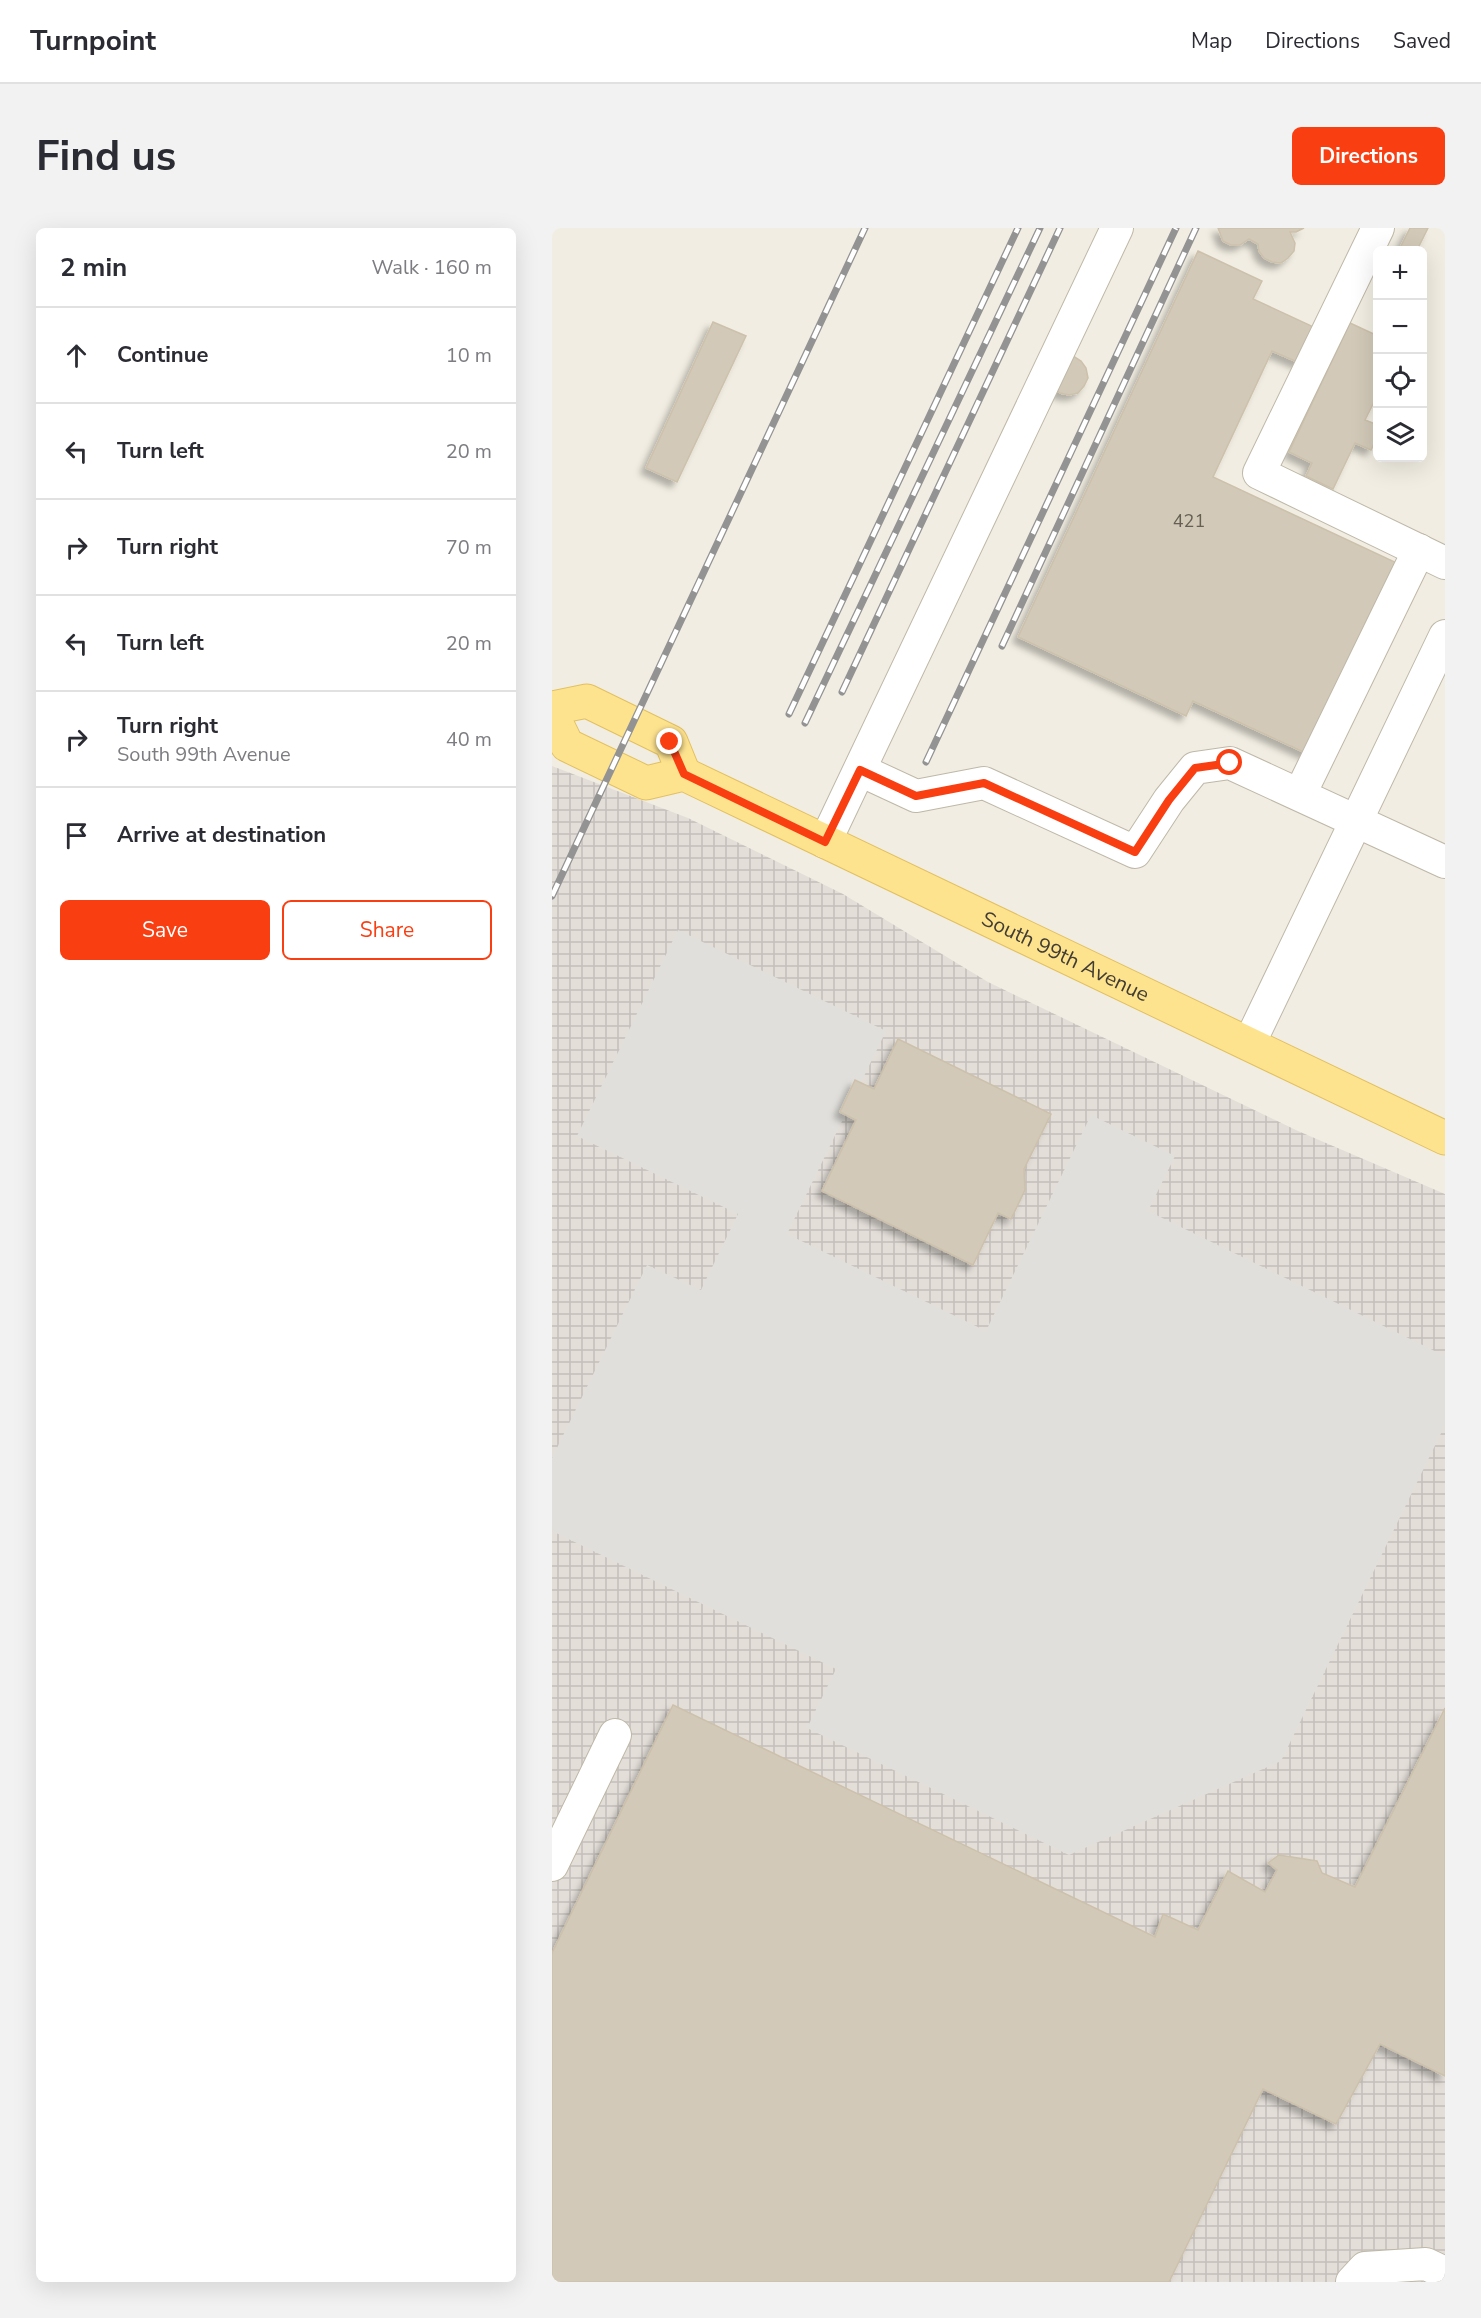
<!DOCTYPE html>
<html lang="en">
<head>
<meta charset="utf-8">
<style>
	body { margin:0; font-family:"Nunito Sans",sans-serif; background:#f2f2f3; color:#2b2b33 }
	.controls { position:absolute; right:18px; top:18px; display:grid; overflow:hidden; border-radius:9px; box-shadow:0 6px 24px #0002 }
	.controls button { width:54px; height:54px; display:grid; place-items:center; padding:0; border:0; border-bottom:2px solid #e1e1e2; background:#fff; color:#2b2b33; font:30px sans-serif }
	.stop { position:absolute; width:18px; height:18px; margin:-14px; border:4px solid #f93e12; border-radius:50%; background:#fff }
	.stop.end { background:#f93e12; border-color:#fff; box-shadow:0 2px 6px #0008 }
	.list { margin:0; padding:0; list-style:none }
	h2 { display:flex; justify-content:space-between; align-items:center; height:78px; margin:0; padding:0 24px; font-size:26px }
	h2 small { font-size:20px; font-weight:400; color:#7c7c81 }
	.list li { display:grid; grid-template-columns:39px 1fr auto; gap:18px; align-items:center; box-sizing:border-box; height:96px; padding:0 24px; border-top:2px solid #e1e1e2 }
	.list b { display:block; font-size:22px; white-space:nowrap }
	.list p { margin:0; font-size:20px; white-space:nowrap; color:#7c7c81 }
	.list em { font-size:20px; font-style:normal; color:#7c7c81 }
	.actions { display:flex; gap:12px; padding:18px 24px }
	.actions a { flex:1; padding:14px 0; border:2px solid #f93e12; border-radius:9px; text-align:center; font-size:21px; color:#f93e12 }
	.actions .main { background:#f93e12; color:#fff }
	.icon { flex:none; width:33px; height:33px; fill:none; stroke:currentColor; stroke-width:2; stroke-linecap:round; stroke-linejoin:round }
	.map { position:relative; flex:none; width:893px; height:2054px; overflow:hidden; border-radius:9px }
	header { display:flex; align-items:center; gap:36px; box-sizing:border-box; height:84px; padding:0 30px; background:#fff; border-bottom:2px solid #e1e1e2 }
	header strong { font-size:28px }
	nav { display:flex; gap:33px; margin-inline-start:auto; font-size:21px }
	.intro { display:flex; align-items:center; justify-content:space-between; box-sizing:border-box; height:144px; padding:0 36px }
	h1 { margin:0; font-size:42px }
	.button { padding:15px 27px; border-radius:9px; background:#f93e12; color:#fff; font-size:21px; font-weight:700 }
	main { display:flex; gap:36px; padding:0 36px }
	aside { flex:1; background:#fff; border-radius:9px; box-shadow:0 6px 24px #0002 }
	.map>svg:first-child { display:block }
	.industrial { fill:url(#industrial-grid) }
	.parking { fill:#e1dfdb }
	.building { fill:#d2c9b8; stroke:#cdc1ab; stroke-width:1.5; filter:url(#shadow) }
	.lines { fill:none; stroke-linecap:round; stroke-linejoin:round }
	.minor-casing { stroke:#bfb8a8; stroke-width:34 }
	.major-casing { stroke:#e2c05f; stroke-width:35 }
	.minor { stroke:#fff; stroke-width:32 }
	.major { stroke:#fee38f; stroke-width:33 }
	.rail-casing { stroke:#939393; stroke-width:7 }
	.rail { stroke:#fff; stroke-width:4.5; stroke-dasharray:14; stroke-linecap:butt }
	.route { stroke:#f93e12; stroke-width:8 }
	.labels { text-anchor:middle; dominant-baseline:central; stroke-width:6; stroke-linejoin:round; paint-order:stroke }
	.number-label { font-size:18px; fill:#666054 }
	.street-label { font-size:21px; fill:#423d33; stroke:#fff }
</style>
</head>
<body>
<header>
<strong>Turnpoint</strong>
<nav><a>Map</a><a>Directions</a><a>Saved</a></nav>
</header>
<div class="intro"><h1>Find us</h1><a class="button">Directions</a></div>
<main>
<aside>
<h2>2 min<small>Walk · 160 m</small></h2>
<ul class="list">
<li><svg class="icon" aria-label="ahead" viewBox="0 0 24 24"><path d="M12 20V5M6 11l6-6 6 6"/></svg><div><b>Continue</b></div><em>10 m</em></li>
<li><svg class="icon" aria-label="left" viewBox="0 0 24 24"><path d="M17 20v-9H6M10 6l-5 5 5 5"/></svg><div><b>Turn left</b></div><em>20 m</em></li>
<li><svg class="icon" aria-label="right" viewBox="0 0 24 24"><path d="M7 20v-9h11M14 6l5 5-5 5"/></svg><div><b>Turn right</b></div><em>70 m</em></li>
<li><svg class="icon" aria-label="left" viewBox="0 0 24 24"><path d="M17 20v-9H6M10 6l-5 5 5 5"/></svg><div><b>Turn left</b></div><em>20 m</em></li>
<li><svg class="icon" aria-label="right" viewBox="0 0 24 24"><path d="M7 20v-9h11M14 6l5 5-5 5"/></svg><div><b>Turn right</b><p>South 99th Avenue</p></div><em>40 m</em></li>
<li><svg class="icon" aria-label="arrive" viewBox="0 0 24 24"><path d="M6 21V4h12l-3 4 3 4H6"/></svg><div><b>Arrive at destination</b></div></li>
</ul>
<div class="actions"><a class="main">Save</a><a>Share</a></div>
</aside>
<div class="map">
<svg width="893" height="2054" viewBox="0 0 893 2054">
	<defs>
		<pattern id="industrial-grid" width="8" height="8" patternUnits="userSpaceOnUse" patternTransform="scale(1.5)"><rect width="8" height="8" fill="#e3ded8"/><path d="M0 4h8M4 0v8" fill="none" stroke="#c4bfba"/></pattern>
		<filter id="shadow"><feDropShadow dx="-5.5" dy="5.5" stdDeviation="3" flood-color="#0004"/></filter>
	</defs>
	<rect width="100%" height="100%" fill="#f1ede2"/>
	<!-- industrial -->
	<path class="industrial" d="M0 538 136 590 291 666 436 754 746 903 893 966V2054H0Z"/>
	<!-- parking -->
	<path class="parking" d="M126 702 334 803 235 1006 434 1103 539 887 623 928 596 983 893 1128V1197L729 1533 517 1627 255 1500 284 1441 0 1303V1230L95 1037 149 1062 186 986 25 908Z"/>
	<!-- building -->
	<g class="building">
		<path d="M666 0H752L744 4H738L743 15 742 23 736 30 729 35 720 34 712 30 707 23 706 16 697 11 688 17H679L671 13Z"/>
		<path d="M858 0H876L865 22H847Z"/>
		<path d="M646 23 710 53 701 71 766 101 750 136 720 123 661 249 847 336 758 527 641 473 634 488 466 409Z"/>
		<path d="M161 94 194 108 125 254 94 240Z"/>
		<path d="M798 95 826 108V166L813 192 826 197V208L819 222 803 215 781 261 754 248 760 235 737 224Z"/>
		<path d="M521 128 529 133 534 140 536 150 532 158 526 165 517 167 508 165 501 159Z"/>
		<path d="M346 811 499 886 472 941 473 962 459 991 446 985 421 1037 270 963 304 892 288 884 303 852 322 861Z"/>
		<path d="M121 1477 603 1709 611 1686 646 1702 676 1643 713 1664 725 1642 716 1635 727 1627 765 1633 770 1645 803 1659 893 1480V1848L828 1816 784 1896 711 1861 617 2054H0V1725Z"/>
	</g>
	<g class="lines">
		<defs>
			<g id="minor">
				<path d="M826 0 707 245 893 335"/>
				<path d="M308 542 364 568 432 555 583 624 617 572 643 540 678 535 893 634"/>
				<path d="M748 566 867 322"/>
				<path d="M273 614 565 0"/>
				<path d="M697 816 893 408"/>
				<path d="M0 1637 63 1507"/>
				<path d="M800 2054 813 2040 874 2036 893 2045"/>
			</g>
			<g id="major">
				<path d="M0 480 35 473 119 514 132 546"/>
				<path id="s1" d="M0 486 15 517 94 555 132 546 893 910"/>
			</g>
		</defs>
		<!-- minor casing -->
		<use href="#minor" class="minor-casing"/>
		<!-- major casing -->
		<use href="#major" class="major-casing"/>
		<!-- minor -->
		<use href="#minor" class="minor"/>
		<!-- major -->
		<use href="#major" class="major"/>
		<defs>
			<g id="rail">
				<path d="M450 418 644 0"/>
				<path d="M290 464 508 0"/>
				<path d="M237 486 466 0"/>
				<path d="M253 495 488 0"/>
				<path d="M374 534 624 0"/>
				<path d="M0 668 313 0"/>
			</g>
		</defs>
		<!-- rail casing -->
		<use href="#rail" class="rail-casing"/>
		<!-- rail -->
		<use href="#rail" class="rail"/>
	</g>
	<g class="lines">
		<!-- route -->
		<path class="route" d="M118 514 132 546 273 614 308 542 364 568 432 555 583 624 617 572 643 540 678 535"/>
	</g>
	<g class="labels">
		<!-- number labels -->
		<g class="number-label">
			<text x="637" y="293">421</text>
		</g>
		<!-- street labels -->
		<g class="street-label">
			<text stroke="none"><textPath href="#s1" startOffset="584">South 99th Avenue</textPath></text>
		</g>
	</g>
</svg>
<div class="controls">
<button>+</button>
<button>−</button>
<button><svg class="icon" aria-label="locate" viewBox="0 0 24 24"><circle cx="12" cy="12" r="6"/><path d="M12 2v4M12 18v4M2 12h4M18 12h4"/></svg></button>
<button><svg class="icon" aria-label="layers" viewBox="0 0 24 24"><path d="M12 4l9 5-9 5-9-5zM3 14l9 5 9-5"/></svg></button>
</div>
<div class="stop" style="left:678px;top:535px"></div>
<div class="stop end" style="left:118px;top:514px"></div>
</div>
</main>
</body>
</html>
